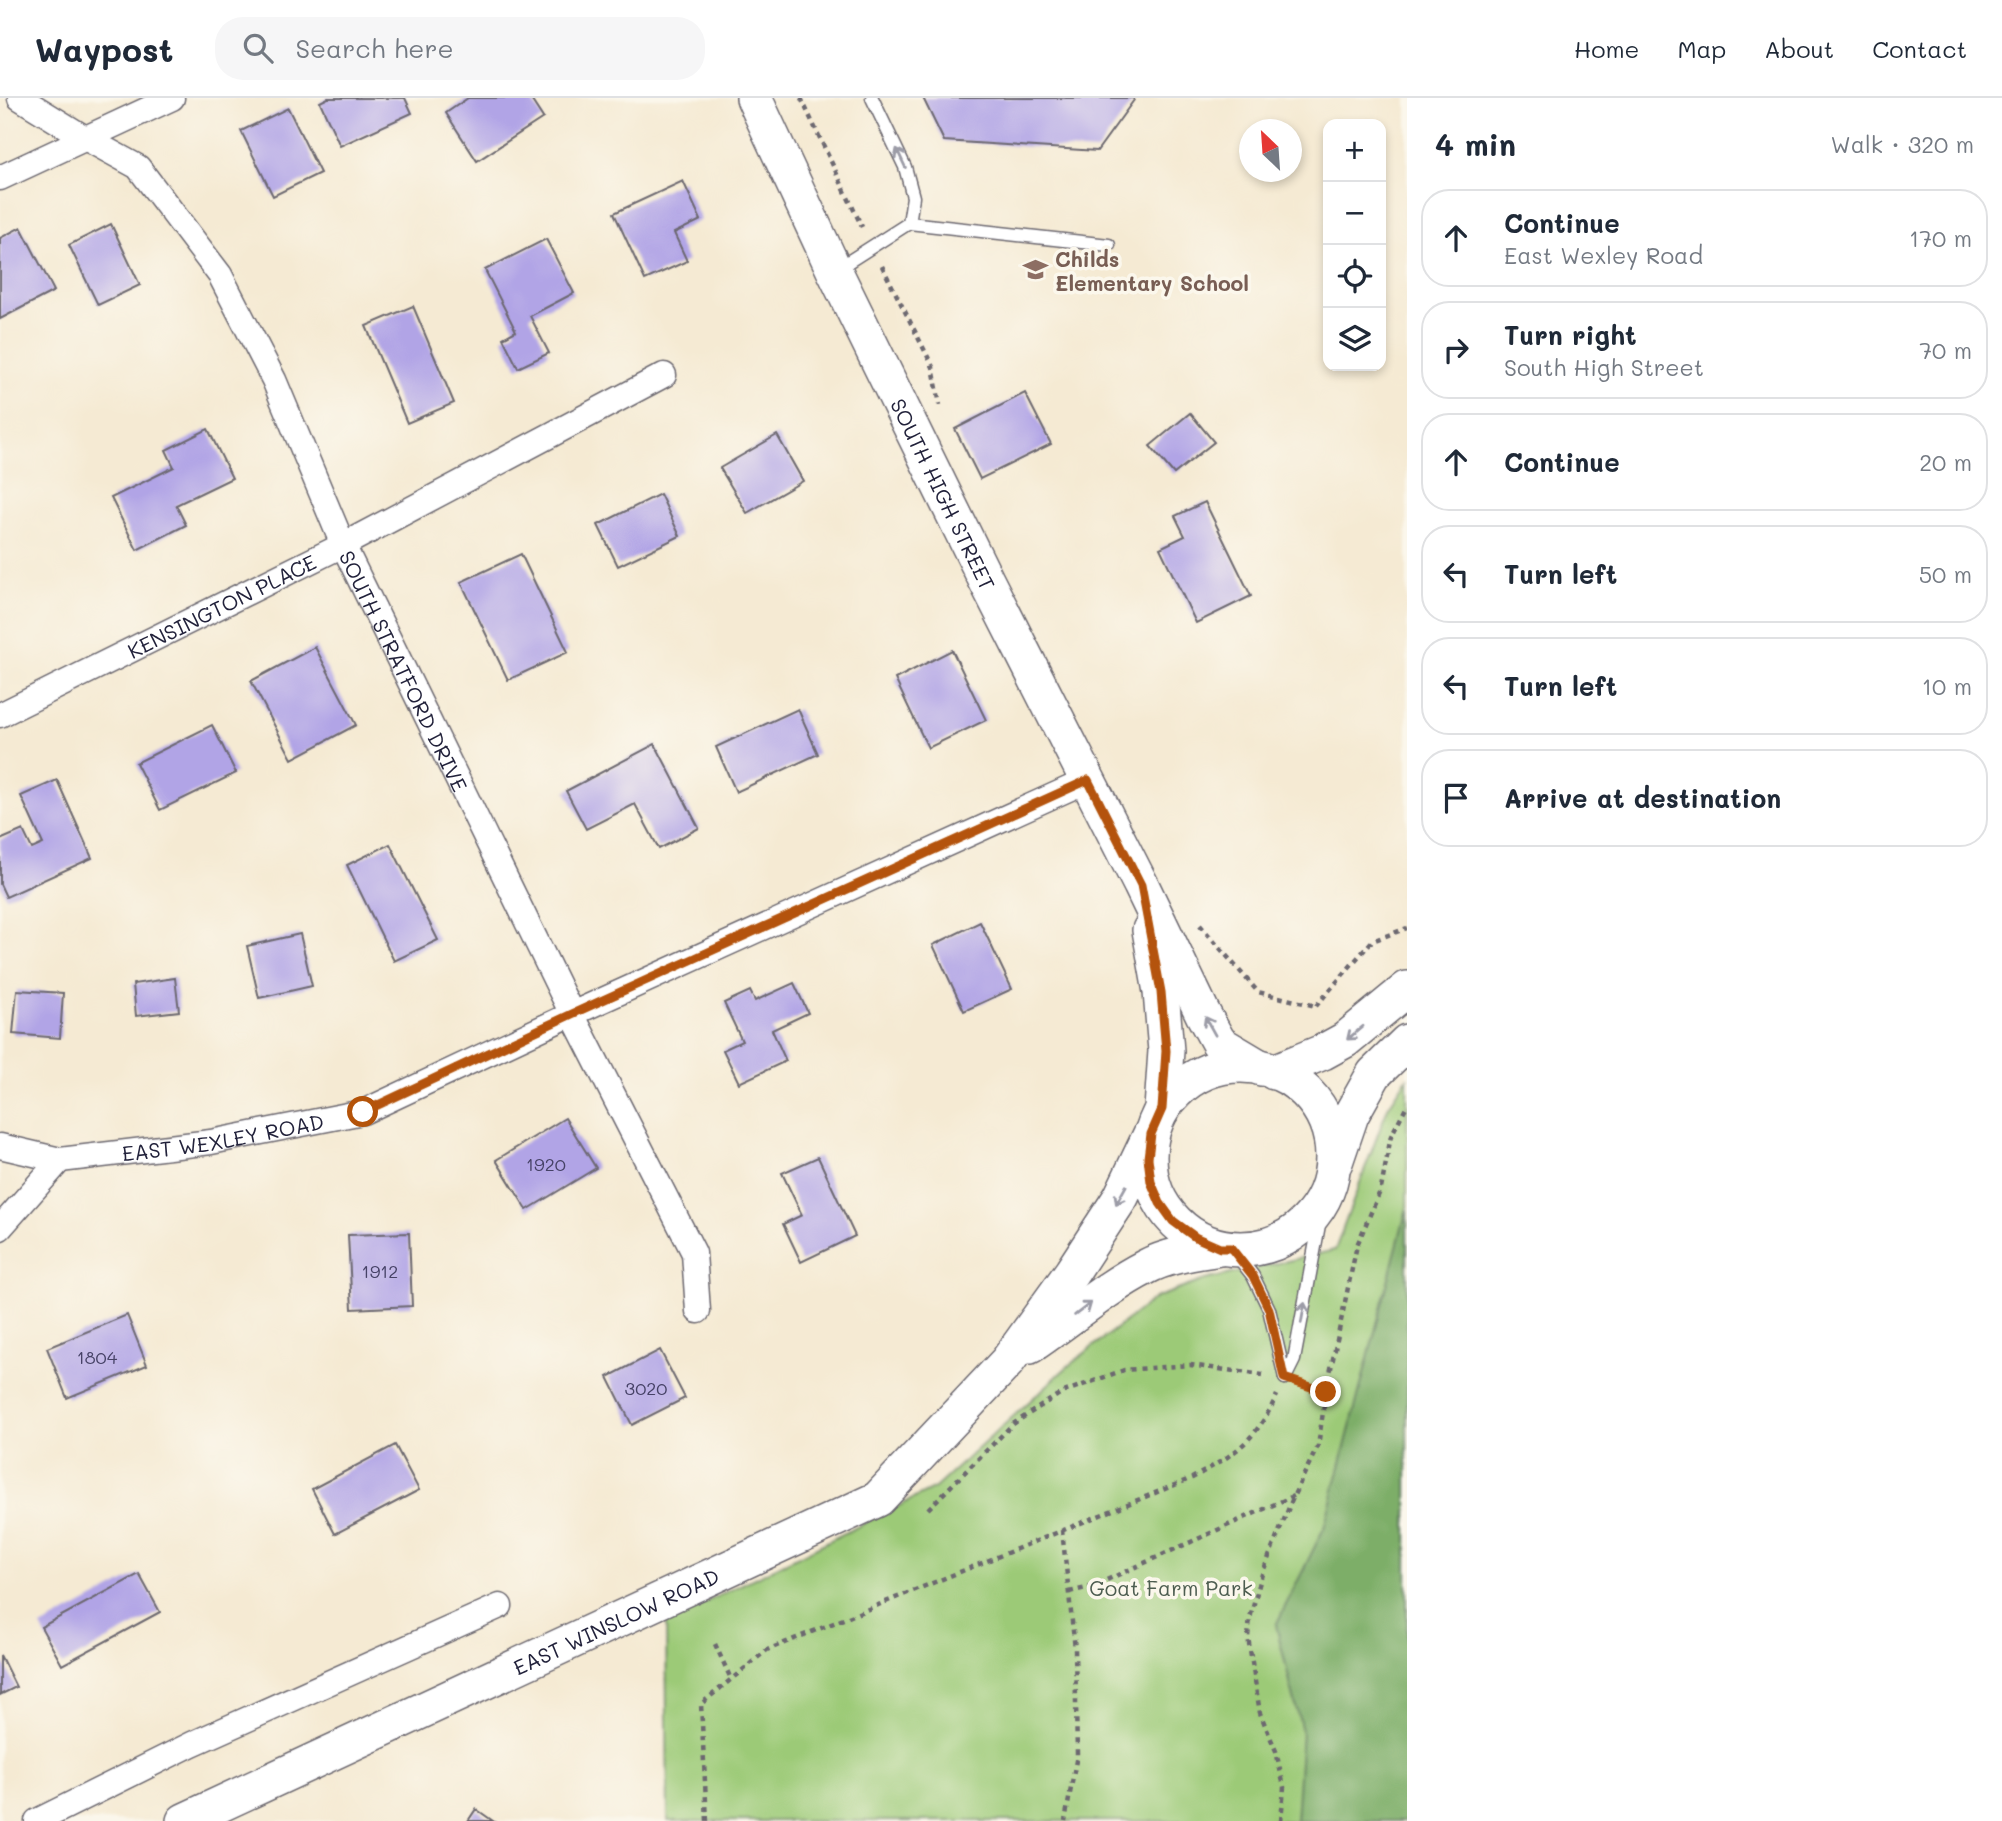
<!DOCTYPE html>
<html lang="en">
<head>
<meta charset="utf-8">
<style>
	body { margin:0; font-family:Mali,sans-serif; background:#f6f6f7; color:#1f2937 }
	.controls { position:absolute; right:21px; top:21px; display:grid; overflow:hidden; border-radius:14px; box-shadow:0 4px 10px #0003 }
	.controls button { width:63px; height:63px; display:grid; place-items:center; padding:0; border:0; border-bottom:2px solid #e0e1e3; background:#fff; color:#1f2937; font:35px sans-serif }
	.compass { position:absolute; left:1239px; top:21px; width:63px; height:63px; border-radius:50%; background:#fff; box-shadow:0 4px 10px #0003; rotate:335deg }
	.stop { position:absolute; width:21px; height:21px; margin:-16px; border:5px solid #b45309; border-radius:50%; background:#fff }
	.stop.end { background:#b45309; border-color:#fff; box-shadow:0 2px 7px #0008 }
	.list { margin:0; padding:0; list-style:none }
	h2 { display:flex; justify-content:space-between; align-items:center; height:91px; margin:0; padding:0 28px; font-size:30px }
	h2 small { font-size:23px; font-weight:400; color:#747a83 }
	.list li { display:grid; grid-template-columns:46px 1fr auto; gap:21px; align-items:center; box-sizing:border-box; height:98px; margin:0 14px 14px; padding:0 14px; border:2px solid #e0e1e3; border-radius:28px }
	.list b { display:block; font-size:26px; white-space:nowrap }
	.list p { margin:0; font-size:23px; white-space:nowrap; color:#747a83 }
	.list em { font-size:23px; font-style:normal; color:#747a83 }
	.icon { flex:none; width:38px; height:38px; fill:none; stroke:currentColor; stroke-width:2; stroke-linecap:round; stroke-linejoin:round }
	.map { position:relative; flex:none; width:1407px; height:1723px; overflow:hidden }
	header { display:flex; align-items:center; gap:42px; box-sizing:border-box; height:98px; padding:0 35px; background:#fff; border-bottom:2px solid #e0e1e3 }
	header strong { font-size:33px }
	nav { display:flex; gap:38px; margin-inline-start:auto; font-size:24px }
	.search { width:490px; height:63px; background:#f6f6f7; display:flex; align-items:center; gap:18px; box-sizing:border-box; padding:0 24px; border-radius:28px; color:#747a83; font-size:26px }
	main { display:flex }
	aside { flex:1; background:#fff }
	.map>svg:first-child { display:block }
	.green { fill:#9cca77; stroke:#5f7659; stroke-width:2 }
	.forest { fill:#7dae68; stroke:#506852; stroke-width:2 }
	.building { fill:#b1a4e6 }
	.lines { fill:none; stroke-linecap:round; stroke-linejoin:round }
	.lane-casing { stroke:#6c6870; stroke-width:15 }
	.street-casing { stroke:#6c6870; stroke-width:27 }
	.secondary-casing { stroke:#6c6870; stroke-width:38 }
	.path { stroke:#6c6870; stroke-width:4.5; stroke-dasharray:5 5; stroke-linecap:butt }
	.lane { stroke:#fff; stroke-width:12 }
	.street { stroke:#fff; stroke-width:24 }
	.secondary { stroke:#fff; stroke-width:35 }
	.oneway { stroke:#9c9ca7 }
	.route { stroke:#b45309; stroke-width:9 }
	.labels { text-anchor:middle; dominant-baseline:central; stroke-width:7; stroke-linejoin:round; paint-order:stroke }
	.number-label { font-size:18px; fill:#464266 }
	.education-label { font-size:21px; font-weight:bold; fill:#785e54; stroke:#fbf7ec; text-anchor:start }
	.street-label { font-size:21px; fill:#22223b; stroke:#fbf7ec }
	.park-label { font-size:21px; fill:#4d5d50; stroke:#fbf7ec }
</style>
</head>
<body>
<header>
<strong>Waypost</strong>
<div class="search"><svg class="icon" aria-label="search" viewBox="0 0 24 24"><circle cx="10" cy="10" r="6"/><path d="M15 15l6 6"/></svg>Search here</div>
<nav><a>Home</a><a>Map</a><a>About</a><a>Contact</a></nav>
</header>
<main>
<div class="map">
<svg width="1407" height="1723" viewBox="0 0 1407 1723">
	<rect width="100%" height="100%" fill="#fbf7ec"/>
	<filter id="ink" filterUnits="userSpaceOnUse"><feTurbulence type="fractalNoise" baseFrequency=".0143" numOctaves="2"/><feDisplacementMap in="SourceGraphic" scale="14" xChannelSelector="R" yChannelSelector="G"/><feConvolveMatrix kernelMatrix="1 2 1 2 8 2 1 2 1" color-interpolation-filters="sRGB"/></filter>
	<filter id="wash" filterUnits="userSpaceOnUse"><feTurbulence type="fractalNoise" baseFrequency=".00686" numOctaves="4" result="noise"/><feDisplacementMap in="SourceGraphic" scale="28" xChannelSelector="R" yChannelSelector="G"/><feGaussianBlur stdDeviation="1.57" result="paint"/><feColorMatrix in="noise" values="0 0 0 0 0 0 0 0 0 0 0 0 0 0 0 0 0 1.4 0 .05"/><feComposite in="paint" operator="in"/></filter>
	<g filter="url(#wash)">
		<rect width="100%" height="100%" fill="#f5ead3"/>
		<!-- green -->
		<path class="green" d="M1407 980V1723H668L666 1524 935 1390 1067 1269 1155 1200 1205 1182 1335 1152 1388 1009Z"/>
		<!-- forest -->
		<path class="forest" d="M1407 1110V1723H1296L1302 1633 1276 1527 1324 1430Z"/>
		<g id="blocks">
			<!-- building -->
			<g class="building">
				<path d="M328 0H405L412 15 340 48 320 4Z"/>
				<path d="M468 0H530L543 20 477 63 446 15Z"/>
				<path d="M923 0H1133L1134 2 1097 53 944 43Z"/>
				<path d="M288 10 320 75 273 98 241 33Z"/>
				<path d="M683 83 701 122 674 135 687 163 645 182 614 115Z"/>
				<path d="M111 126 140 187 98 207 69 147Z"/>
				<path d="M21 129 54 193 0 221V140Z"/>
				<path d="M546 141 574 195 530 218 549 255 518 270 503 240 516 233 485 172Z"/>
				<path d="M413 208 454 305 407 325 366 228Z"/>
				<path d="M1025 295 1051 346 980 381 955 331Z"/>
				<path d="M1190 315 1214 344 1174 376 1150 348Z"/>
				<path d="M208 331 232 380 176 407 186 427 137 452 111 400 174 369 166 352Z"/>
				<path d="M777 337 803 383 747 415 720 370Z"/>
				<path d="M660 396 680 438 618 468 598 427Z"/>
				<path d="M1205 404 1251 498 1196 525 1160 450 1185 438 1175 418Z"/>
				<path d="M521 456 568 554 508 582 461 484Z"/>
				<path d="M315 549 356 627 292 661 251 583Z"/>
				<path d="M952 552 986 622 928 650 895 581Z"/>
				<path d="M798 611 818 656 736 694 716 649Z"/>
				<path d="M212 627 236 675 160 712 136 665Z"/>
				<path d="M655 646 699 730 659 751 635 706 586 731 566 693Z"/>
				<path d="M57 682 92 760 6 799 0 786V742L23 732 32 751 43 746 21 698Z"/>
				<path d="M390 746 438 842 394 863 347 767Z"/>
				<path d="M980 824 1012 891 964 913 933 847Z"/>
				<path d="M300 836 312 888 259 900 247 848Z"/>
				<path d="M175 880 179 913 136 918 133 886Z"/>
				<path d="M794 885 808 915 772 932 786 963 739 985 723 952 742 943 724 905 750 893 755 903Z"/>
				<path d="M17 892 63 895 60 940 13 936Z"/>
				<path d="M565 1020 596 1070 527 1112 496 1062Z"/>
				<path d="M818 1059 855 1138 801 1164 783 1126 802 1117 782 1075Z"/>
				<path d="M409 1135 412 1208 352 1211 348 1137Z"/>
				<path d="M127 1217 147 1267 67 1300 47 1250Z"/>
				<path d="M660 1252 685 1300 632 1327 608 1279Z"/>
				<path d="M395 1347 419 1392 335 1436 312 1391Z"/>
				<path d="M139 1476 160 1514 62 1567 41 1529Z"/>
				<path d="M0 1557 16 1589 0 1597Z"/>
				<path d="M476 1711 493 1723H468Z"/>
			</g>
		</g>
	</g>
	<g filter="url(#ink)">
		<use href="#blocks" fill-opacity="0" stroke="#6c6870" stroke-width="2"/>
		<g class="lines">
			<defs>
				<g id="lane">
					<path d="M872 0 905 69 913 99 909 125"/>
					<path d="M837 171 909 125 1109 147"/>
					<path d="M1231 1150 1253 1178 1269 1211 1285 1280"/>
					<path d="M1285 1280 1294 1262 1324 1100"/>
				</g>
				<g id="street">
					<path id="s1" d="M20 0 85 40 138 69 220 177 274 282 343 447 572 916 694 1155 698 1213"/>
					<path d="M0 80 172 0"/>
					<path id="s2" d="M0 617 343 447 664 277"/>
					<path id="s3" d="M0 1048 60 1062 211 1044 363 1014 572 916 1088 682"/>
					<path d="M0 1130 60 1062"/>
					<path d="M37 1723 192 1646 500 1508"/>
				</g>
				<g id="secondary">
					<path id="s4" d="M754 0 834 172 986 482 1141 787 1203 916 1219 945 1261 970"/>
					<path d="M1150 832 1161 894 1166 953 1162 1011"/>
					<circle cx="1241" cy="1059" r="92"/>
					<path d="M1274 974 1323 954 1345 942 1407 891"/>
					<path d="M1335 1064 1351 1017 1374 976 1407 944"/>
					<path d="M1030 1248C1069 1222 1105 1190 1146 1169 1168 1157 1196 1154 1220 1150"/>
					<path id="s5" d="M184 1723 878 1401 1007 1264 1072 1174 1121 1099 1151 1036"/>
				</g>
			</defs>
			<!-- lane casing -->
			<use href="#lane" class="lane-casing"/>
			<!-- street casing -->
			<use href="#street" class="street-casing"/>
			<!-- secondary casing -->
			<use href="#secondary" class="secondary-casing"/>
			<!-- path -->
			<g class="path">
				<path d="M801 0 862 129"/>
				<path d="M882 168 933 269 940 307"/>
				<path d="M1200 827 1258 894 1316 908"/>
				<path d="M1316 908 1372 843 1407 830"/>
				<path d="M1306 1287 1326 1294"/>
				<path d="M928 1411 1013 1326 1061 1295 1124 1272 1190 1267 1263 1277"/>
				<path d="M1062 1432 1075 1551 1077 1657 1065 1723"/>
				<path d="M1069 1494 1091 1489 1293 1398"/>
				<path d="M715 1546 731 1581"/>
				<path d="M707 1723 701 1606 767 1552 1192 1380C1234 1357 1256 1343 1277 1297"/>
				<path d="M1281 1723 1284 1689 1276 1653 1260 1615 1248 1539 1250 1520 1262 1476 1294 1397 1318 1348 1326 1294 1357 1147 1381 1091 1391 1038 1407 1007"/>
			</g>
			<!-- lane -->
			<use href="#lane" class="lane"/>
			<!-- street -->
			<use href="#street" class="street"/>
			<!-- secondary -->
			<use href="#secondary" class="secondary"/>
		</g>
		<!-- one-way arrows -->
		<defs><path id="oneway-shaft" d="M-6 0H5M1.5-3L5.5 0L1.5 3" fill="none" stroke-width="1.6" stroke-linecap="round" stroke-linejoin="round" transform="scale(1.75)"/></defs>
		<g class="oneway">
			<use href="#oneway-shaft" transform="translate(901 60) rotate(-115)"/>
			<use href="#oneway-shaft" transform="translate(1210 928) rotate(-119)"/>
			<use href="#oneway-shaft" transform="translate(1355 935) rotate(140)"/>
			<use href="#oneway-shaft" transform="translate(1121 1097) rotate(119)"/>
			<use href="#oneway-shaft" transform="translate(1083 1211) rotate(-37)"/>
			<use href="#oneway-shaft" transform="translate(1303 1215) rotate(-80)"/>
		</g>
	</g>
	<g class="lines" filter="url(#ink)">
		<!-- route -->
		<path class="route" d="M363 1014 572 916 1088 682 1141 787 1161 894 1166 953 1162 1011 1151 1036 1148 1060 1151 1084 1160 1105 1173 1123 1195 1139 1220 1150H1231L1253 1178 1269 1211 1284 1280 1326 1294"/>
	</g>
	<!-- icons -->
	<defs>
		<symbol id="school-bare" viewBox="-9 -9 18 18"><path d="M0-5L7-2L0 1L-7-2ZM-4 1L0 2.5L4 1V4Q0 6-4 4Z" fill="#8d6e63" stroke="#fbf7ec" stroke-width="2.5" paint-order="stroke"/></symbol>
	</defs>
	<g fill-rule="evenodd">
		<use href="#school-bare" x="1018" y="154" width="35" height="35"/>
	</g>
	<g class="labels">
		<!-- number labels -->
		<g class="number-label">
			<text x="546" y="1066">1920</text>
			<text x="380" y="1173">1912</text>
			<text x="97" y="1259">1804</text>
			<text x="646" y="1290">3020</text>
		</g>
		<!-- education labels -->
		<g class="education-label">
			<text x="1055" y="160">Childs<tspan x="1055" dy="24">Elementary School</tspan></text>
		</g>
		<!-- street labels -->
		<g class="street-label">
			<text stroke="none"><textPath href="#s4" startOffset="439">SOUTH HIGH STREET</textPath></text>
			<text stroke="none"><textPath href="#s2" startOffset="247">KENSINGTON PLACE</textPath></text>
			<text stroke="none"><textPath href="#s1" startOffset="709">SOUTH STRATFORD DRIVE</textPath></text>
			<text stroke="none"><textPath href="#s3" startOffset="226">EAST WEXLEY ROAD</textPath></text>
			<text stroke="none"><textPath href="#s5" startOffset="476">EAST WINSLOW ROAD</textPath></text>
		</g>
		<!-- park labels -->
		<g class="park-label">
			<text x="1171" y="1489">Goat Farm Park</text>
		</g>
	</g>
</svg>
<div class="controls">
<button>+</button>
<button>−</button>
<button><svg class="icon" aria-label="locate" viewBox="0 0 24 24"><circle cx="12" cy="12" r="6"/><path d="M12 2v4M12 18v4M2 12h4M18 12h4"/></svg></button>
<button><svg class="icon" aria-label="layers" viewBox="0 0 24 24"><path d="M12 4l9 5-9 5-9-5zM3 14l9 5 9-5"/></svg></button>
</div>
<svg class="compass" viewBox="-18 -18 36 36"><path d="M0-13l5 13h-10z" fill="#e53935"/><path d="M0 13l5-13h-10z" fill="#747a83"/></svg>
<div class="stop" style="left:363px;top:1014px"></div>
<div class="stop end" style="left:1326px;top:1294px"></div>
</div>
<aside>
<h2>4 min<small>Walk · 320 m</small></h2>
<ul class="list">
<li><svg class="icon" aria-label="ahead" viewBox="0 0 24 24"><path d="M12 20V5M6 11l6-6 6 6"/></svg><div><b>Continue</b><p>East Wexley Road</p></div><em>170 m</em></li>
<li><svg class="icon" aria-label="right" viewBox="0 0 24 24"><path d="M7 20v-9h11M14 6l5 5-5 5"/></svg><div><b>Turn right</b><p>South High Street</p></div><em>70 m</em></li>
<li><svg class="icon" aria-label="ahead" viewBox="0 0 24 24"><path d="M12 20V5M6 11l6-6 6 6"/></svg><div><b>Continue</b></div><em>20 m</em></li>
<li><svg class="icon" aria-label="left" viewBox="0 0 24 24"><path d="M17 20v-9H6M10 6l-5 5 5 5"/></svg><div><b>Turn left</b></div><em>50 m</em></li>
<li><svg class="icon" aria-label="left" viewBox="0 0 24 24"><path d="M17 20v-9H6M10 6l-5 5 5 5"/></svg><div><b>Turn left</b></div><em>10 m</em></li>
<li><svg class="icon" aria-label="arrive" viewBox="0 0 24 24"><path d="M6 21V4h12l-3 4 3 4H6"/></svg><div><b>Arrive at destination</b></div></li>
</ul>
</aside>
</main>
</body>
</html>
